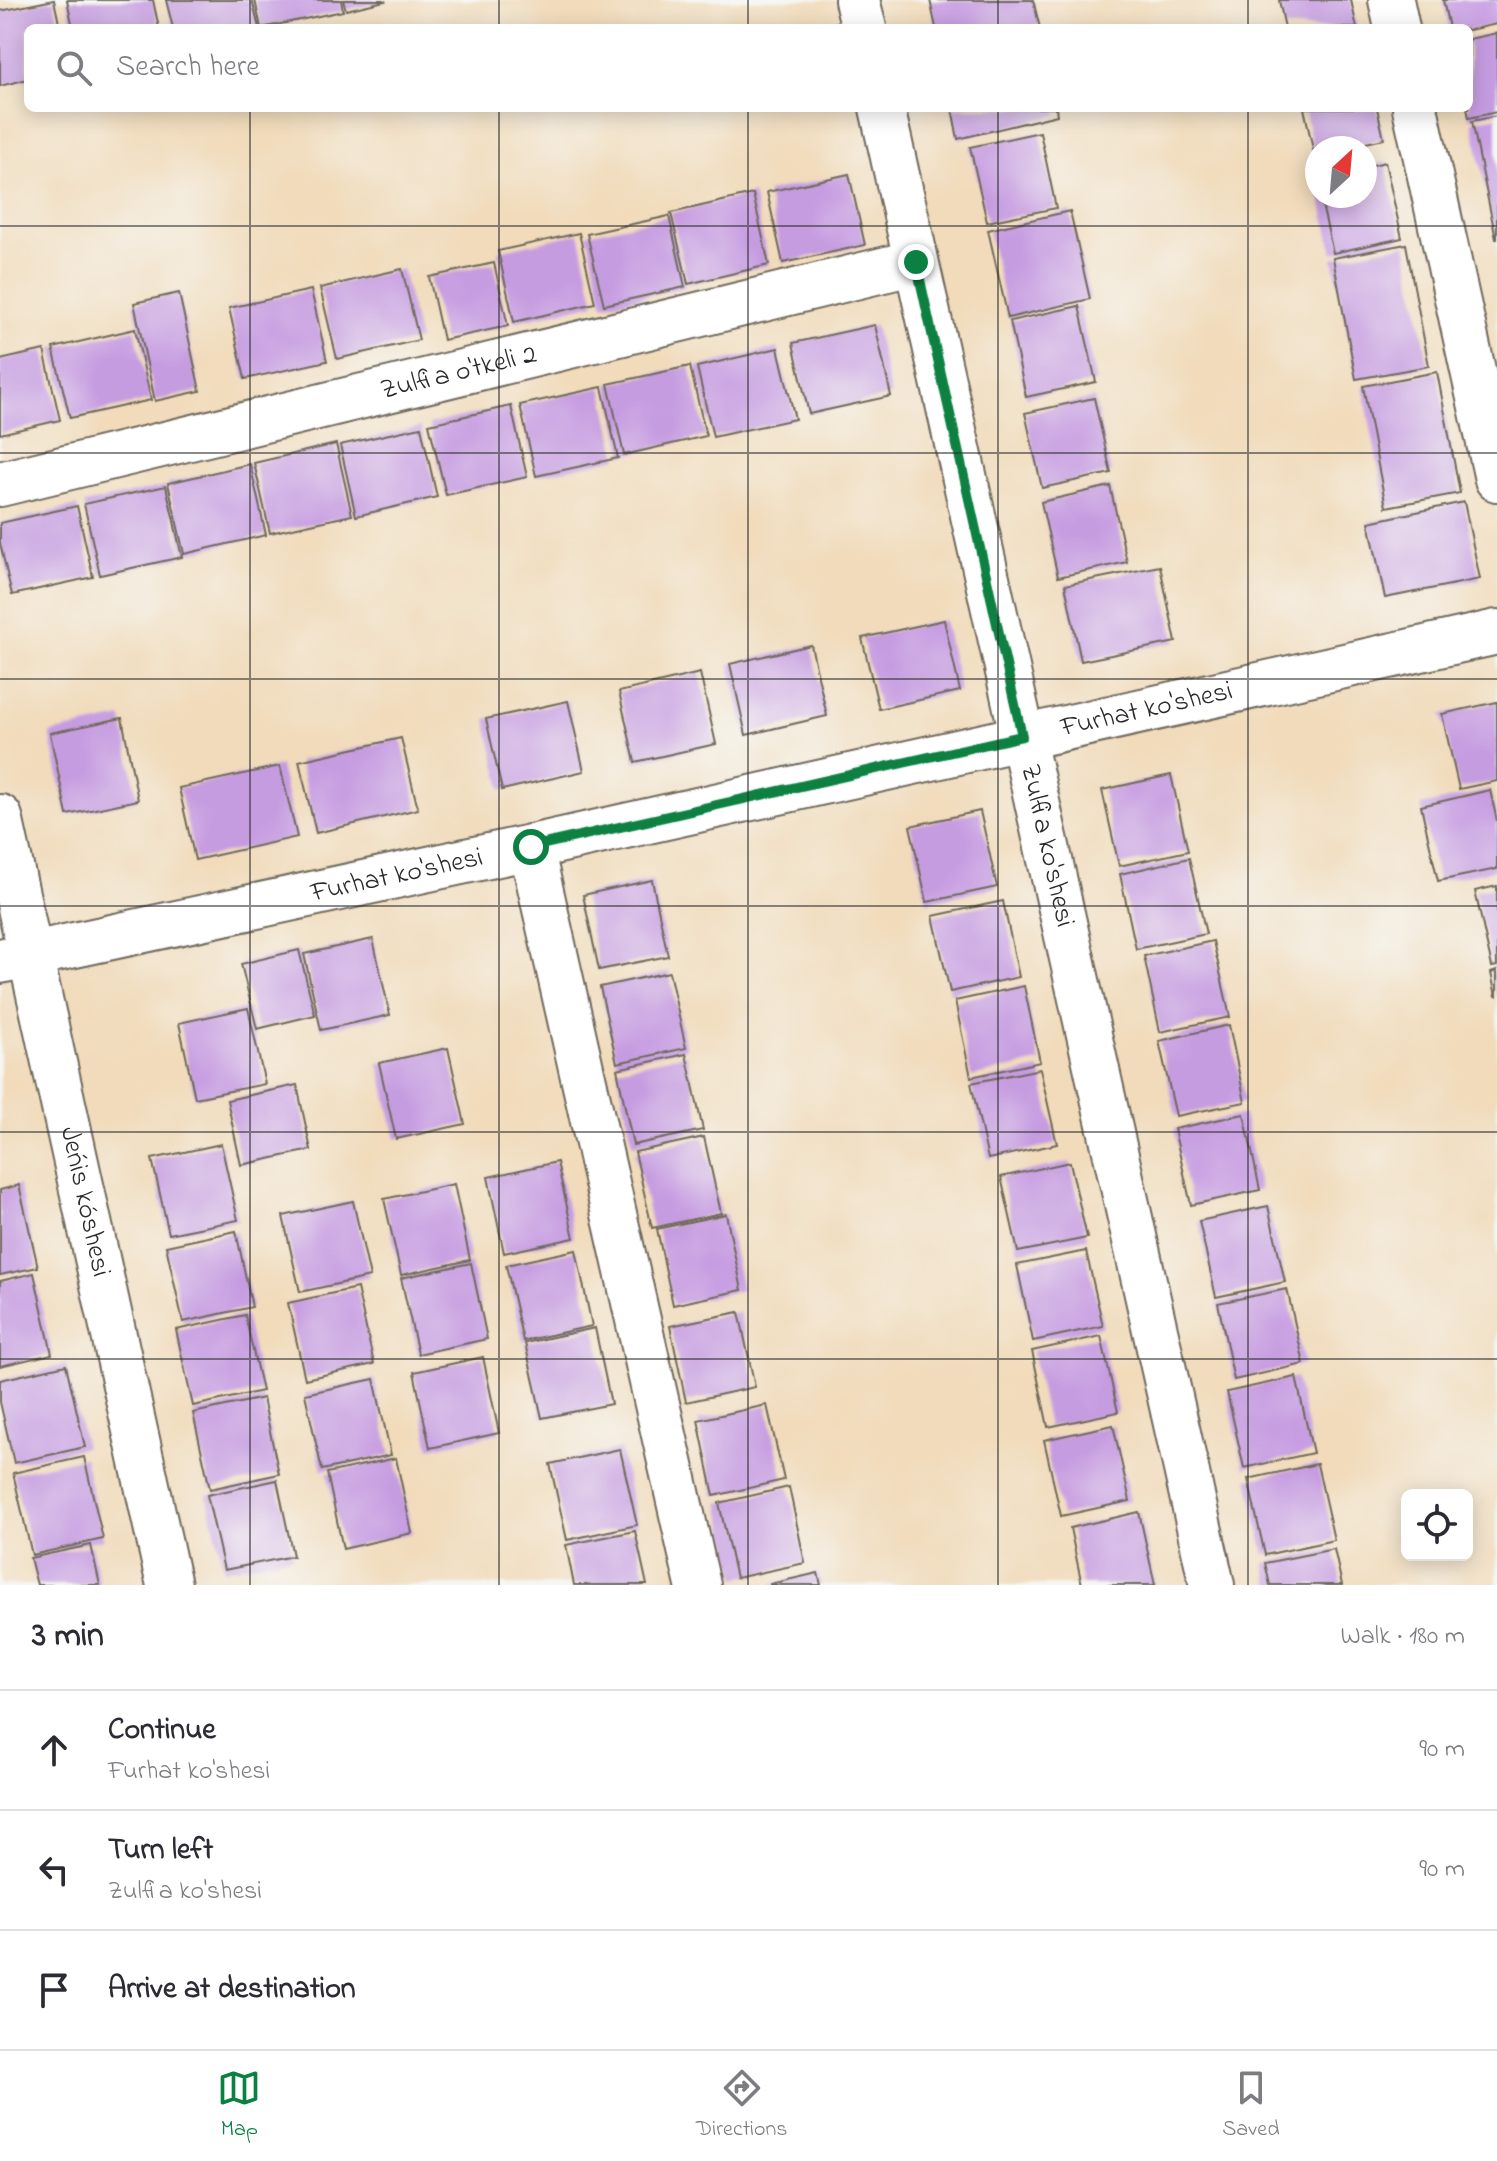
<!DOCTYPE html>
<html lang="en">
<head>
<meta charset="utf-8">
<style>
	body { margin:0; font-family:"Indie Flower",sans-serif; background:#f7f7f7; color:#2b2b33 }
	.controls { position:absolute; right:24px; bottom:24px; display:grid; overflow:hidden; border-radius:12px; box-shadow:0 4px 20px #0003 }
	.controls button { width:72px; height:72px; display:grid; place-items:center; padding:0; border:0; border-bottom:2px solid #e1e1e2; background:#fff; color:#2b2b33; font:40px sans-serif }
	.compass { position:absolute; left:1305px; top:136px; width:72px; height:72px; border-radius:50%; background:#fff; box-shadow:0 4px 20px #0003; rotate:26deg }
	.stop { position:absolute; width:24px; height:24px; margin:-18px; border:6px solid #0b8043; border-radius:50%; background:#fff }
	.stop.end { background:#0b8043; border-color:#fff; box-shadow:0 2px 8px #0008 }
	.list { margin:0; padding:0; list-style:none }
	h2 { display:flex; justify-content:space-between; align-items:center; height:104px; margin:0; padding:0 32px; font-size:34px }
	h2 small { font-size:26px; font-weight:400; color:#7c7c81 }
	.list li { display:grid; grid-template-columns:52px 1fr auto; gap:24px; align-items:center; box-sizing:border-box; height:120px; padding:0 32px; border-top:2px solid #e1e1e2 }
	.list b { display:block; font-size:30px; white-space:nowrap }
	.list p { margin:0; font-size:26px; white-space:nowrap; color:#7c7c81 }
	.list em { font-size:26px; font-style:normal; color:#7c7c81 }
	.icon { flex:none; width:44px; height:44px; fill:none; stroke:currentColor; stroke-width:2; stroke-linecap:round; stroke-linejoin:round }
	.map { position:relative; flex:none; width:1497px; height:1585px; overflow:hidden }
	.search { position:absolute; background:#fff; box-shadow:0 4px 20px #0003; left:24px; right:24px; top:24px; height:88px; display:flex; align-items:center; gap:20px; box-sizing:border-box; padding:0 28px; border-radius:12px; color:#7c7c81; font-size:30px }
	.sheet { height:464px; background:#fff }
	nav { display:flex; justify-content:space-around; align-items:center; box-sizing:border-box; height:112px; border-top:2px solid #e1e1e2; background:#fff; font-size:22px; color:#7c7c81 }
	nav a { display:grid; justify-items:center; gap:4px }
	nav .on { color:#0b8043 }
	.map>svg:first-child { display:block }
	.building { fill:#c69ce1 }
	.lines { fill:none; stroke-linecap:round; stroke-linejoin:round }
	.minor-casing { stroke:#70695d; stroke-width:48 }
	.minor { stroke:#fff; stroke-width:44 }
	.route { stroke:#0b8043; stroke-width:10 }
	.grid { fill:none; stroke:#2b2b2b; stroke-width:2; stroke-opacity:0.55 }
	.labels { text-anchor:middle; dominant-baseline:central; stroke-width:8; stroke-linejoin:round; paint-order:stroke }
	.street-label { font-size:28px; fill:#2b2b2b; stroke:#f6f6f2 }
</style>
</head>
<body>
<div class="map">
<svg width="1497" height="1585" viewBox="0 0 1497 1585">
	<rect width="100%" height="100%" fill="#f6f6f2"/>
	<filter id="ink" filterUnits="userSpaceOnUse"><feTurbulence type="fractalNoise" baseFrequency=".0125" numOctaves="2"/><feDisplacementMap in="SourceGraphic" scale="16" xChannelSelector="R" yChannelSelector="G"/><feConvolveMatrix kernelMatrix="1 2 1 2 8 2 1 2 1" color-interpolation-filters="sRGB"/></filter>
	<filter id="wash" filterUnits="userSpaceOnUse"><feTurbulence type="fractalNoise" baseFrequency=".006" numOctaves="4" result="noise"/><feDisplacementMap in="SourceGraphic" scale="32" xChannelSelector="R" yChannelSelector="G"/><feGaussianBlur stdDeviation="1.8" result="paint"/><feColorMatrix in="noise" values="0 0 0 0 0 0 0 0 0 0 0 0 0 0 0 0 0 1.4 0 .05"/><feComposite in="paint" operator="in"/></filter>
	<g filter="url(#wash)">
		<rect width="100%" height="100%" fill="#f1dbbb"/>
		<g id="blocks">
			<!-- building -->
			<g class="building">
				<path d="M54 0 60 28H28V79L0 86V11Z"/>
				<path d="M67 0H153L159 28H73Z"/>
				<path d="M166 0H252L259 28H173Z"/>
				<path d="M255 0H341L343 11 261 28Z"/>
				<path d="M343 0H384L385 1 346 10Z"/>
				<path d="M930 0H1033L1040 28H936Z"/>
				<path d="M1279 0H1351L1357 28H1285Z"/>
				<path d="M1443 0H1497V24L1469 30 1449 28Z"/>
				<path d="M1497 33V112L1469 118 1467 108H1469V39Z"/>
				<path d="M952 108H1056L1057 115 958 139Z"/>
				<path d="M1304 108H1377L1384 139 1343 148H1317V154H1314Z"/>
				<path d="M1497 116V239H1496L1472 121Z"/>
				<path d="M1040 132 1056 208 987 222 970 147Z"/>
				<path d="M1385 162 1402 238 1333 253 1320 196H1365V167Z"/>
				<path d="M849 174 865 245 783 263 767 192Z"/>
				<path d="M753 194 769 265 688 284 671 213Z"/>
				<path d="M1070 211 1090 299 1008 318 988 230Z"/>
				<path d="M669 216 685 287 604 305 587 234Z"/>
				<path d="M579 233 595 303 514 322 498 251Z"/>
				<path d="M1406 244 1429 366 1356 379 1333 258Z"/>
				<path d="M494 263 508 326 443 340 429 277Z"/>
				<path d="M402 269 419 340 337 359 320 288Z"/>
				<path d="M311 290 327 361 245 379 229 308Z"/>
				<path d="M179 293 200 391 155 401 134 303Z"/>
				<path d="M1079 306 1096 382 1026 397 1010 321Z"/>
				<path d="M875 325 891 396 809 414 793 343Z"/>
				<path d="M135 329 151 400 70 418 53 348Z"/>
				<path d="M778 348 795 419 713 437 697 367Z"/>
				<path d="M44 350 60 420 0 434V360Z"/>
				<path d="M690 366 706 436 624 455 608 384Z"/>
				<path d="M1437 372 1460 493 1386 507 1363 386Z"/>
				<path d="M602 387 618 458 536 476 520 405Z"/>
				<path d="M1094 398 1111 473 1042 488 1025 413Z"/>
				<path d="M511 406 527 477 446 495 429 424Z"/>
				<path d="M421 427 437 497 356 516 340 445Z"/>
				<path d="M336 444 352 515 270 533 254 463Z"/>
				<path d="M250 464 266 535 184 554 168 483Z"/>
				<path d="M166 486 182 557 100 575 84 504Z"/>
				<path d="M1110 486 1127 562 1058 577 1041 502Z"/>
				<path d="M1464 502 1480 579 1385 598 1369 522Z"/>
				<path d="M77 506 93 577 12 595 0 543V523Z"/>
				<path d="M1160 566 1176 642 1081 661 1065 585Z"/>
				<path d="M944 620 960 691 879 709 862 638Z"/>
				<path d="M811 645 827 716 746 735 730 664Z"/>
				<path d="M700 673 716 744 635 762 619 692Z"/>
				<path d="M568 701 584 771 502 790 486 719Z"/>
				<path d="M1497 702V781L1459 789 1442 714Z"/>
				<path d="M122 718 138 800 67 815 50 733Z"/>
				<path d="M401 738 418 809 316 833 299 761Z"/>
				<path d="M280 766 297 837 195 860 179 788Z"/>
				<path d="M1171 775 1188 851 1119 866 1102 790Z"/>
				<path d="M1490 790 1497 821V869L1438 881 1421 806Z"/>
				<path d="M980 811 997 887 927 902 910 826Z"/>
				<path d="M1189 858 1206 934 1136 949 1120 874Z"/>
				<path d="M652 880 668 956 599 970 583 895Z"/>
				<path d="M1497 886V966L1492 967 1475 891Z"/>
				<path d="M1003 901 1019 977 950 992 933 916Z"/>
				<path d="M373 939 390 1015 321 1030 304 954Z"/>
				<path d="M1213 941 1230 1017 1160 1032 1144 956Z"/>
				<path d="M299 950 315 1015 257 1029 241 964Z"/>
				<path d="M1497 971V996H1496L1491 973Z"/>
				<path d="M669 972 686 1048 617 1063 600 987Z"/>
				<path d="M1024 986 1040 1062 971 1077 955 1001Z"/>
				<path d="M248 1008 265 1084 195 1098 179 1023Z"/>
				<path d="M1229 1025 1245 1102 1176 1116 1159 1041Z"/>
				<path d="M448 1048 465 1124 396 1139 379 1063Z"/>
				<path d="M686 1054 703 1130 633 1145 617 1069Z"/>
				<path d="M1040 1069 1057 1144 988 1159 971 1083Z"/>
				<path d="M297 1085 311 1150 241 1165 227 1100Z"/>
				<path d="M1244 1114 1260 1190 1191 1205 1174 1129Z"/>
				<path d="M704 1137 721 1213 652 1228 635 1152Z"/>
				<path d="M221 1144 238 1220 169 1234 152 1159Z"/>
				<path d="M557 1162 574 1238 504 1253 488 1177Z"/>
				<path d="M1070 1162 1087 1238 1018 1252 1001 1177Z"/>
				<path d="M454 1184 470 1260 401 1275 384 1199Z"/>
				<path d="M19 1185 38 1267 0 1275V1190Z"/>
				<path d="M353 1201 370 1277 300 1292 283 1216Z"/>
				<path d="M1268 1206 1285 1282 1216 1297 1199 1221Z"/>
				<path d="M726 1214 742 1290 673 1305 657 1229Z"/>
				<path d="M236 1231 252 1307 183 1322 166 1246Z"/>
				<path d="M576 1250 592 1326 523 1341 506 1265Z"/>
				<path d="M1086 1251 1103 1326 1033 1341 1017 1265Z"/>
				<path d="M471 1263 487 1339 418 1354 401 1278Z"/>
				<path d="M34 1273 52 1354 0 1366V1281Z"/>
				<path d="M357 1288 374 1364 305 1379 288 1303Z"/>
				<path d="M1287 1289 1304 1364 1234 1380 1218 1303Z"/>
				<path d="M739 1312 755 1387 686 1402 670 1326Z"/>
				<path d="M245 1315 262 1391 193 1406 176 1330Z"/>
				<path d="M595 1328 611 1404 542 1418 525 1343Z"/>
				<path d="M1101 1336 1118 1412 1048 1427 1032 1351Z"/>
				<path d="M483 1357 499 1433 430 1448 414 1372Z"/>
				<path d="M66 1365 85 1447 14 1463 0 1402V1380Z"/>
				<path d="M1296 1377 1313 1453 1244 1468 1227 1392Z"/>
				<path d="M374 1379 391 1455 322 1470 305 1394Z"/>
				<path d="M263 1398 279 1474 210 1489 193 1413Z"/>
				<path d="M767 1405 784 1480 714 1496 698 1420Z"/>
				<path d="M1113 1425 1130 1501 1061 1516 1044 1440Z"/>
				<path d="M620 1449 637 1525 567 1540 550 1464Z"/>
				<path d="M84 1457 103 1539 32 1555 13 1473Z"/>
				<path d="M396 1458 412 1533 343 1549 327 1473Z"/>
				<path d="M1317 1464 1334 1540 1265 1555 1248 1479Z"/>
				<path d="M277 1480 293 1556 224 1570 207 1495Z"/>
				<path d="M789 1487 805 1563 736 1578 719 1503Z"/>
				<path d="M1139 1512 1155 1585H1082L1070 1528Z"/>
				<path d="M635 1531 647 1585H574L566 1545Z"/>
				<path d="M91 1545 100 1585H37L30 1558Z"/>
				<path d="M1334 1549 1342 1585H1270L1265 1563Z"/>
				<path d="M818 1573 821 1585H770V1584Z"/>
			</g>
		</g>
	</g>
	<g filter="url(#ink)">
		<use href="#blocks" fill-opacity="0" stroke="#70695d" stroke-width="2"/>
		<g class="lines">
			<defs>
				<g id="minor">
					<path d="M857 0 864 28"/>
					<path d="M1391 0 1397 28"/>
					<path id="s1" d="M882 108 1212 1585"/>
					<path d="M1415 108 1497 479"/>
					<path id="s2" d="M0 484 916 262"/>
					<path id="s3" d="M0 817 169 1585"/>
					<path d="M531 847 698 1585"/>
					<path id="s4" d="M0 961 531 847 1497 632"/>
				</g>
			</defs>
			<!-- minor casing -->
			<use href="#minor" class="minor-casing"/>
			<!-- minor -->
			<use href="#minor" class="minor"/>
		</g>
	</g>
	<g class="lines" filter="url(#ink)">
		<!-- route -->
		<path class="route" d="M531 847 1022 736 916 262"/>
	</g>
	<!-- grid -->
	<path class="grid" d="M250 0V28M499 0V28M748 0V28M998 0V28M1248 0V28M250 108V1585M499 108V1585M748 108V1585M998 108V1585M1248 108V1585M0 226H1497M0 453H1497M0 679H1497M0 906H1497M0 1132H1497M0 1359H1497"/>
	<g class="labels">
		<!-- street labels -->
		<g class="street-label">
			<text stroke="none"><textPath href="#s2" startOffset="472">Zulfia o'tkeli 2</textPath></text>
			<text stroke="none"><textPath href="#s4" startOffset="1174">Furhat ko'shesi</textPath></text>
			<text stroke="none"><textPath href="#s1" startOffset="756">Zulfia ko'shesi</textPath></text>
			<text stroke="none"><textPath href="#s4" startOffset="406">Furhat ko'shesi</textPath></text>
			<text stroke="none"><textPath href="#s3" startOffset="394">Jeńis kóshesi</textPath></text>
		</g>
	</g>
</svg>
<div class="controls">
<button><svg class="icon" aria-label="locate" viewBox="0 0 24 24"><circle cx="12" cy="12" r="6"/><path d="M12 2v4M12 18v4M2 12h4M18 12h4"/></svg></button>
</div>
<svg class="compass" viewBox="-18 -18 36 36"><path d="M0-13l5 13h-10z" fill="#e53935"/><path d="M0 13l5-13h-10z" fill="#7c7c81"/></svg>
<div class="stop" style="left:531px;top:847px"></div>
<div class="stop end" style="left:916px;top:262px"></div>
<div class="search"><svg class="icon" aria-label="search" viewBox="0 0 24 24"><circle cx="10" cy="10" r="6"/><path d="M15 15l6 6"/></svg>Search here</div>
</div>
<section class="sheet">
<h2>3 min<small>Walk · 180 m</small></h2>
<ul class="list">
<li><svg class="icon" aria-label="ahead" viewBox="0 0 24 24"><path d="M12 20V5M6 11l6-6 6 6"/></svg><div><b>Continue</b><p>Furhat ko'shesi</p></div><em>90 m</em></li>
<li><svg class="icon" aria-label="left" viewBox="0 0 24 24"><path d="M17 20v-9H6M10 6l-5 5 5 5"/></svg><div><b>Turn left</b><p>Zulfia ko'shesi</p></div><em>90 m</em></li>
<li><svg class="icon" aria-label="arrive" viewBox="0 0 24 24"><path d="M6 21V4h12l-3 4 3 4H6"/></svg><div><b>Arrive at destination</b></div></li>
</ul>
</section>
<nav>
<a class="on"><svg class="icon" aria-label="map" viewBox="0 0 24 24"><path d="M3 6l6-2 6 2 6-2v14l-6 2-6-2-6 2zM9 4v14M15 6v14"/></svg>Map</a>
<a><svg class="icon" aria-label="directions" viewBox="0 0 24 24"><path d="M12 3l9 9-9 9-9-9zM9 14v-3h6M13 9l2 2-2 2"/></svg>Directions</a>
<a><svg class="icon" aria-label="saved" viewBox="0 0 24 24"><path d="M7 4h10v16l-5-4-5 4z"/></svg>Saved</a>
</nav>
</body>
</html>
